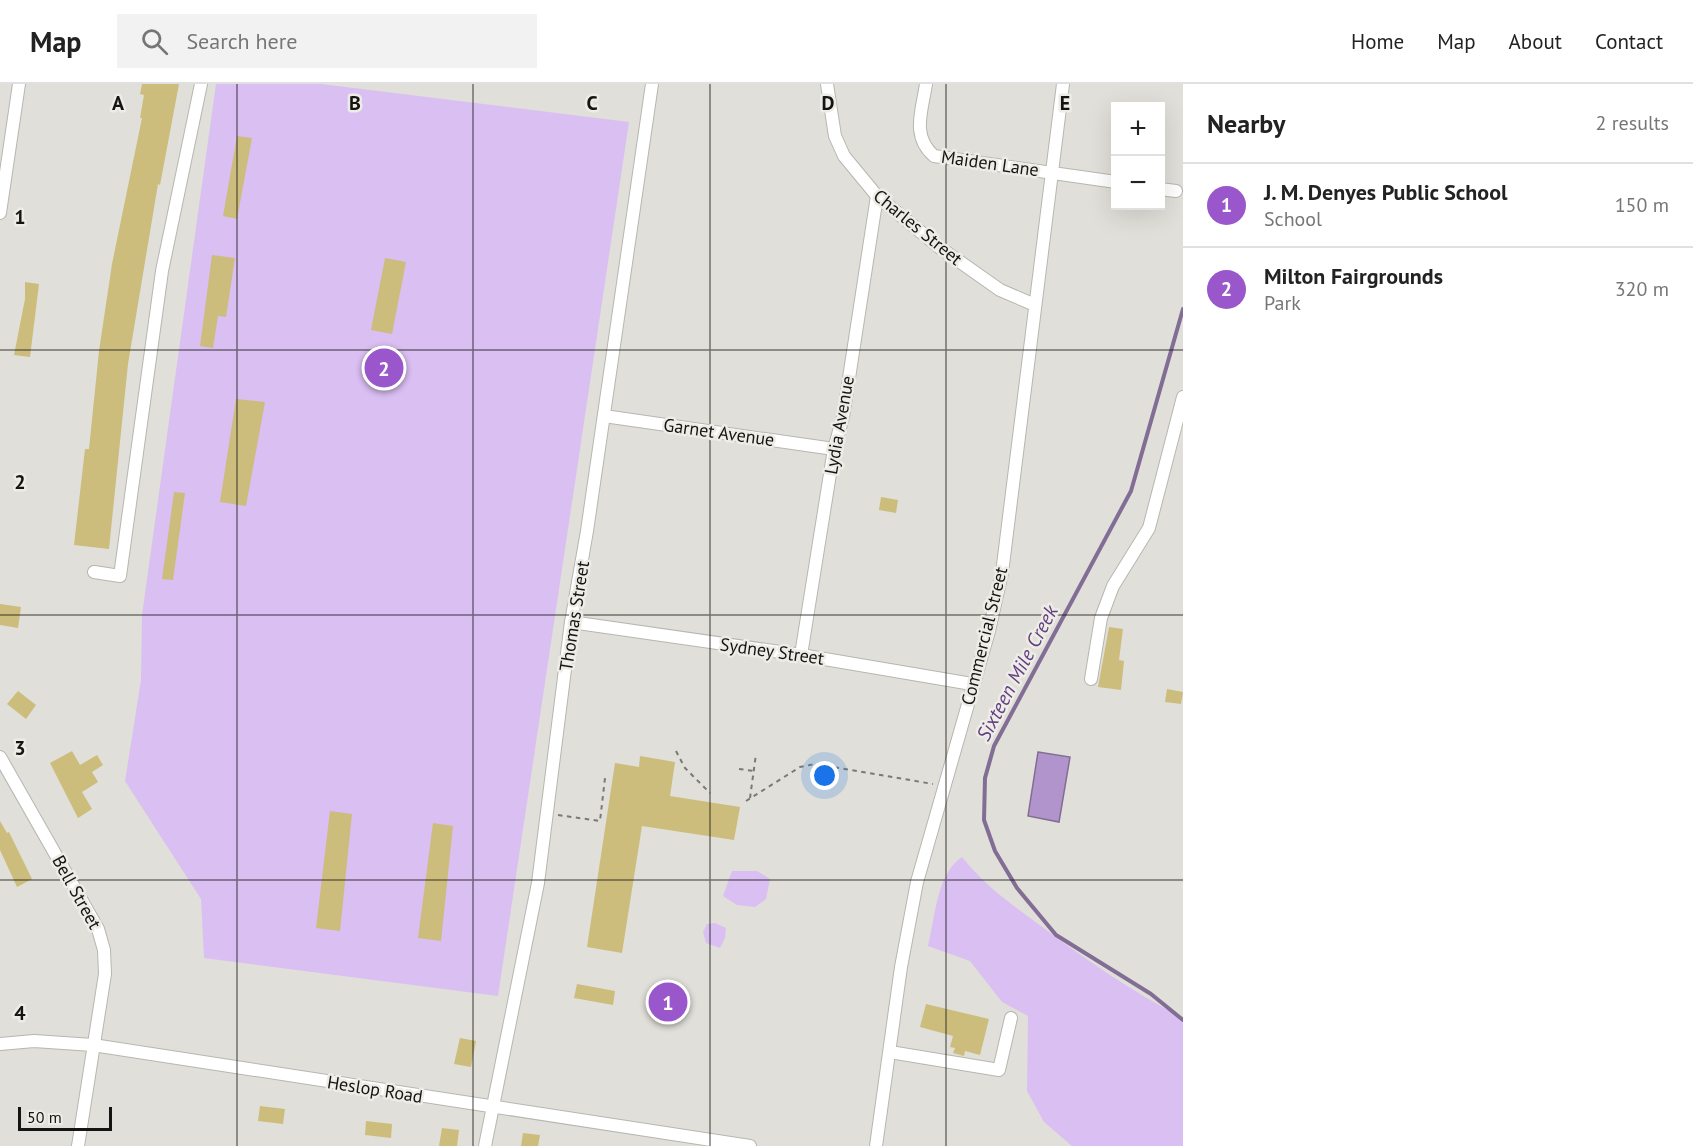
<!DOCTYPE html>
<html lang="en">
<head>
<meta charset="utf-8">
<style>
	body { margin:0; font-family:"PT Sans",sans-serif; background:#f2f2f2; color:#222 }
	.controls { position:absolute; right:18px; top:18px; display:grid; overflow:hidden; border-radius:0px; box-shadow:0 6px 24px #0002 }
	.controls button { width:54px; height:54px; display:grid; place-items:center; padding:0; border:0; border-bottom:2px solid #e0e0e0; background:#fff; color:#222; font:30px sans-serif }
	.scale { position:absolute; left:18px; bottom:15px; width:94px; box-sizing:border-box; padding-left:6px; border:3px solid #151412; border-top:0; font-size:16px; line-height:21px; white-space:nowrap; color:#151412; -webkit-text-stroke:4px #edece6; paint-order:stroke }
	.you { position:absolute; left:825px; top:692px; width:21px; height:21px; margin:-15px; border:4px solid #fff; border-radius:50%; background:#1a73e8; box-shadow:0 0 0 9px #1a73e833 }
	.badge { display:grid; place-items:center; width:39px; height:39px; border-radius:50%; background:#9a56cb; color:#fff; font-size:20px; font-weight:700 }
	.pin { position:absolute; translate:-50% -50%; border:3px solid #fff; box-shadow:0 2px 6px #0006 }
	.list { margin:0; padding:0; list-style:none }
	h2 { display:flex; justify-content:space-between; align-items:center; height:78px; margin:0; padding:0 24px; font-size:26px }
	h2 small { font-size:20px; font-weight:400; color:#767676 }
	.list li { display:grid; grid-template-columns:39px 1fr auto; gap:18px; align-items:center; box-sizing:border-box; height:84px; padding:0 24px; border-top:2px solid #e0e0e0 }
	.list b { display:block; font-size:22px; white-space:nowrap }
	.list p { margin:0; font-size:20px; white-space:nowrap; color:#767676 }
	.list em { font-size:20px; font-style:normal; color:#767676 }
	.icon { flex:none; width:33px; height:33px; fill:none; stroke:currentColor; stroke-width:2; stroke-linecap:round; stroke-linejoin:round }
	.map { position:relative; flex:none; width:1183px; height:1062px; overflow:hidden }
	header { display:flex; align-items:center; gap:36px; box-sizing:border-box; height:84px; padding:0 30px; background:#fff; border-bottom:2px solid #e0e0e0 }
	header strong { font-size:28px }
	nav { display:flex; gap:33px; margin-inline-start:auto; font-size:21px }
	.search { width:420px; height:54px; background:#f2f2f2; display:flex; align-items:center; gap:15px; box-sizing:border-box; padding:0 21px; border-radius:0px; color:#767676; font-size:22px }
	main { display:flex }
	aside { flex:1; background:#fff }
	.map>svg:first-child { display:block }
	.green { fill:#dabff2 }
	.water { fill:#b194cb; stroke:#826e94; stroke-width:1.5 }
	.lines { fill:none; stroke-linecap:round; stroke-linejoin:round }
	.stream { stroke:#826e94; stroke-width:4 }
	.building { fill:#ccbd7c }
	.minor-casing { stroke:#b7b6b1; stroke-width:14 }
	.path { stroke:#7a7975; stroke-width:2; stroke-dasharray:4.5 4.5; stroke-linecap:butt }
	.minor { stroke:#fff; stroke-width:12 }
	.grid { fill:none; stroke:#151412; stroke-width:1.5; stroke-opacity:0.55 }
	.labels { text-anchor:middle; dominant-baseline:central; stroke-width:5; stroke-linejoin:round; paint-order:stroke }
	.street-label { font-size:18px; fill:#151412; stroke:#edece6 }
	.water-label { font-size:20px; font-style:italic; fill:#643e82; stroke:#edece6 }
	.grid-label { font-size:20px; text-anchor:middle; font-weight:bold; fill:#151412; stroke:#edece6; stroke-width:5; stroke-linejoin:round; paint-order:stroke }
</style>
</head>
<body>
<header>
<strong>Map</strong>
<div class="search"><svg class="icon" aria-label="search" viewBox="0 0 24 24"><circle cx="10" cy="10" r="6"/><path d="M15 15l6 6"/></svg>Search here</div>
<nav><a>Home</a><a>Map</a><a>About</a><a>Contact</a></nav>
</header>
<main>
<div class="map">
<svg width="1183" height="1062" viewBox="0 0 1183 1062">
	<rect width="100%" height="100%" fill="#e0dfd9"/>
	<!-- green -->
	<g class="green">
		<path d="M216 0H321L629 38 498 912 204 874 201 815 125 697 141 596 142 531Z"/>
		<path d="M962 773C986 803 1010 819 1041 842 1086 876 1133 908 1183 934V1062H1072L1044 1038 1027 1007 1028 932 1002 918 970 877 928 862C935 834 937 789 962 773Z"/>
		<path d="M732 787H757L770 795 766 815 755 823 737 821 723 812Z"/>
		<path d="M715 839 726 844 725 854 720 864 706 859 703 848 707 840Z"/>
	</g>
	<!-- water -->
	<path class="water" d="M1038 668 1070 673 1059 738 1028 732Z"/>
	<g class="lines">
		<!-- stream -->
		<path class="stream" d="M1183 225 1131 407 994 662 985 694 984 736 995 767 1017 804 1056 851 1151 910 1183 936"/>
	</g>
	<!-- building -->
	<g class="building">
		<path d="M142 0H179L160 101 158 100 128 280 109 465 74 461 85 365H89L99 267 112 180 142 34H140L144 11 140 10Z"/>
		<path d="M237 52 252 54 237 135 223 132Z"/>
		<path d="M212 171 235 174 226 233 218 232 213 264 200 262Z"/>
		<path d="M385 174 406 178 392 250 371 246Z"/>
		<path d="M25 198 39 200 30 273 14 271 25 215Z"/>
		<path d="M236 315 265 318 246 422 220 418Z"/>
		<path d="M174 408 185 409 173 496 162 495Z"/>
		<path d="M881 413 898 416 896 429 879 426Z"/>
		<path d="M0 520 21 523 18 544 0 541Z"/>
		<path d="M1109 543 1123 545 1119 576 1124 577 1121 606 1098 603Z"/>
		<path d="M1167 605 1183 608 1181 620 1165 618Z"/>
		<path d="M18 607 36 621 26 635 7 620Z"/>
		<path d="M72 667 80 681 97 671 103 681 92 688 98 698 82 708 92 725 78 734 50 679Z"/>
		<path d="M640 672 675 678 670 712 740 723 734 756 642 742 622 869 587 863 615 679 639 683Z"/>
		<path d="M330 727 352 730 340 847 316 844Z"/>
		<path d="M0 737 7 749 9 748 32 795 17 803 0 766Z"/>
		<path d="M433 739 453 742 441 857 418 854Z"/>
		<path d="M577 900 615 907 613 921 574 914Z"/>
		<path d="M926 920 989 935 980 971 965 967 964 972 953 969 955 964 950 963 953 952 920 943Z"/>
		<path d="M460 954 476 957 471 983 454 980Z"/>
		<path d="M260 1022 285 1025 283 1040 258 1037Z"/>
		<path d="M366 1037 392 1040 391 1054 365 1051Z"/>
		<path d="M442 1044 459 1046 457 1062H439Z"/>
		<path d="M523 1049 540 1051 538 1062H521Z"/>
	</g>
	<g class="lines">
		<defs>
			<g id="minor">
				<path d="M827 0 835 52 844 72 877 112 939 163 1000 206 1035 221"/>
				<path d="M926 0C922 27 911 52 934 72L1116 98"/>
				<path d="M1160 105 1176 107"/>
				<path d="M0 129 19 0"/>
				<path d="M604 332 834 365"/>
				<path d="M94 488 120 492 162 187 201 0"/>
				<path d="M571 538 801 571 972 600"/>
				<path d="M801 571 834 365 843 333 877 112"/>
				<path d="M1091 595 1101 534 1113 502 1149 444 1183 313"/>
				<path d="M0 673 98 845 104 866 105 890 78 1062"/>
				<path d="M0 960 34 957 93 961 750 1062"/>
				<path d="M890 968 999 986 1011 934"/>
				<path d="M485 1062 538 799 571 538 587 447 652 0"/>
				<path d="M876 1062 901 883 917 798 989 547 1002 489 1063 0"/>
			</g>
		</defs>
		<!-- minor casing -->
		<use href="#minor" class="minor-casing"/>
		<!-- path -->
		<g class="path">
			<path d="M676 667 685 684 710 709"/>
			<path d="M739 685 754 687"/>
			<path d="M750 714 756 670"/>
			<path d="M746 717 800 683 815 680 933 700"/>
			<path d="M558 731 600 737 605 694"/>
		</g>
		<!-- minor -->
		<use href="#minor" class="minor"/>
	</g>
	<!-- grid -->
	<path class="grid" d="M237 0V1062M473 0V1062M710 0V1062M946 0V1062M0 266H1183M0 531H1183M0 796H1183"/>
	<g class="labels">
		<!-- street labels -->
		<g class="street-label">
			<text transform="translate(990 79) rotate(8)">Maiden Lane</text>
			<text transform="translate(918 143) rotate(39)">Charles Street</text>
			<text transform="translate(839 341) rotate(-80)">Lydia Avenue</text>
			<text transform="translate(719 348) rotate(8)">Garnet Avenue</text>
			<text transform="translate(574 532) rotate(-81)">Thomas Street</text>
			<text transform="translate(984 552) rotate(-76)">Commercial Street</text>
			<text transform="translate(772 567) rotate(8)">Sydney Street</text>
			<text transform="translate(77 808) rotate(61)">Bell Street</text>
			<text transform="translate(375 1005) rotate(9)">Heslop Road</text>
		</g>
		<!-- water labels -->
		<g class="water-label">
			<text transform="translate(1017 589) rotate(-62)">Sixteen Mile Creek</text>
		</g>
	</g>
	<g class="grid-label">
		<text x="118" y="26">A</text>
		<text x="355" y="26">B</text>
		<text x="592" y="26">C</text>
		<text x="828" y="26">D</text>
		<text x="1065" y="26">E</text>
		<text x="20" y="140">1</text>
		<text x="20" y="405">2</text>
		<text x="20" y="671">3</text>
		<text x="20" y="936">4</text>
	</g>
</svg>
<div class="controls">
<button>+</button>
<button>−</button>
</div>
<div class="scale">50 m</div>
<div class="you"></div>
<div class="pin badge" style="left:668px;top:918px">1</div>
<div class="pin badge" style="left:384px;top:284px">2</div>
</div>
<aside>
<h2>Nearby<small>2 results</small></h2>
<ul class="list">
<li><span class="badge">1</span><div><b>J. M. Denyes Public School</b><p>School</p></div><em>150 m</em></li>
<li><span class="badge">2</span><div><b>Milton Fairgrounds</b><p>Park</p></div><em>320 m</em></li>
</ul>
</aside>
</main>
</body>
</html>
